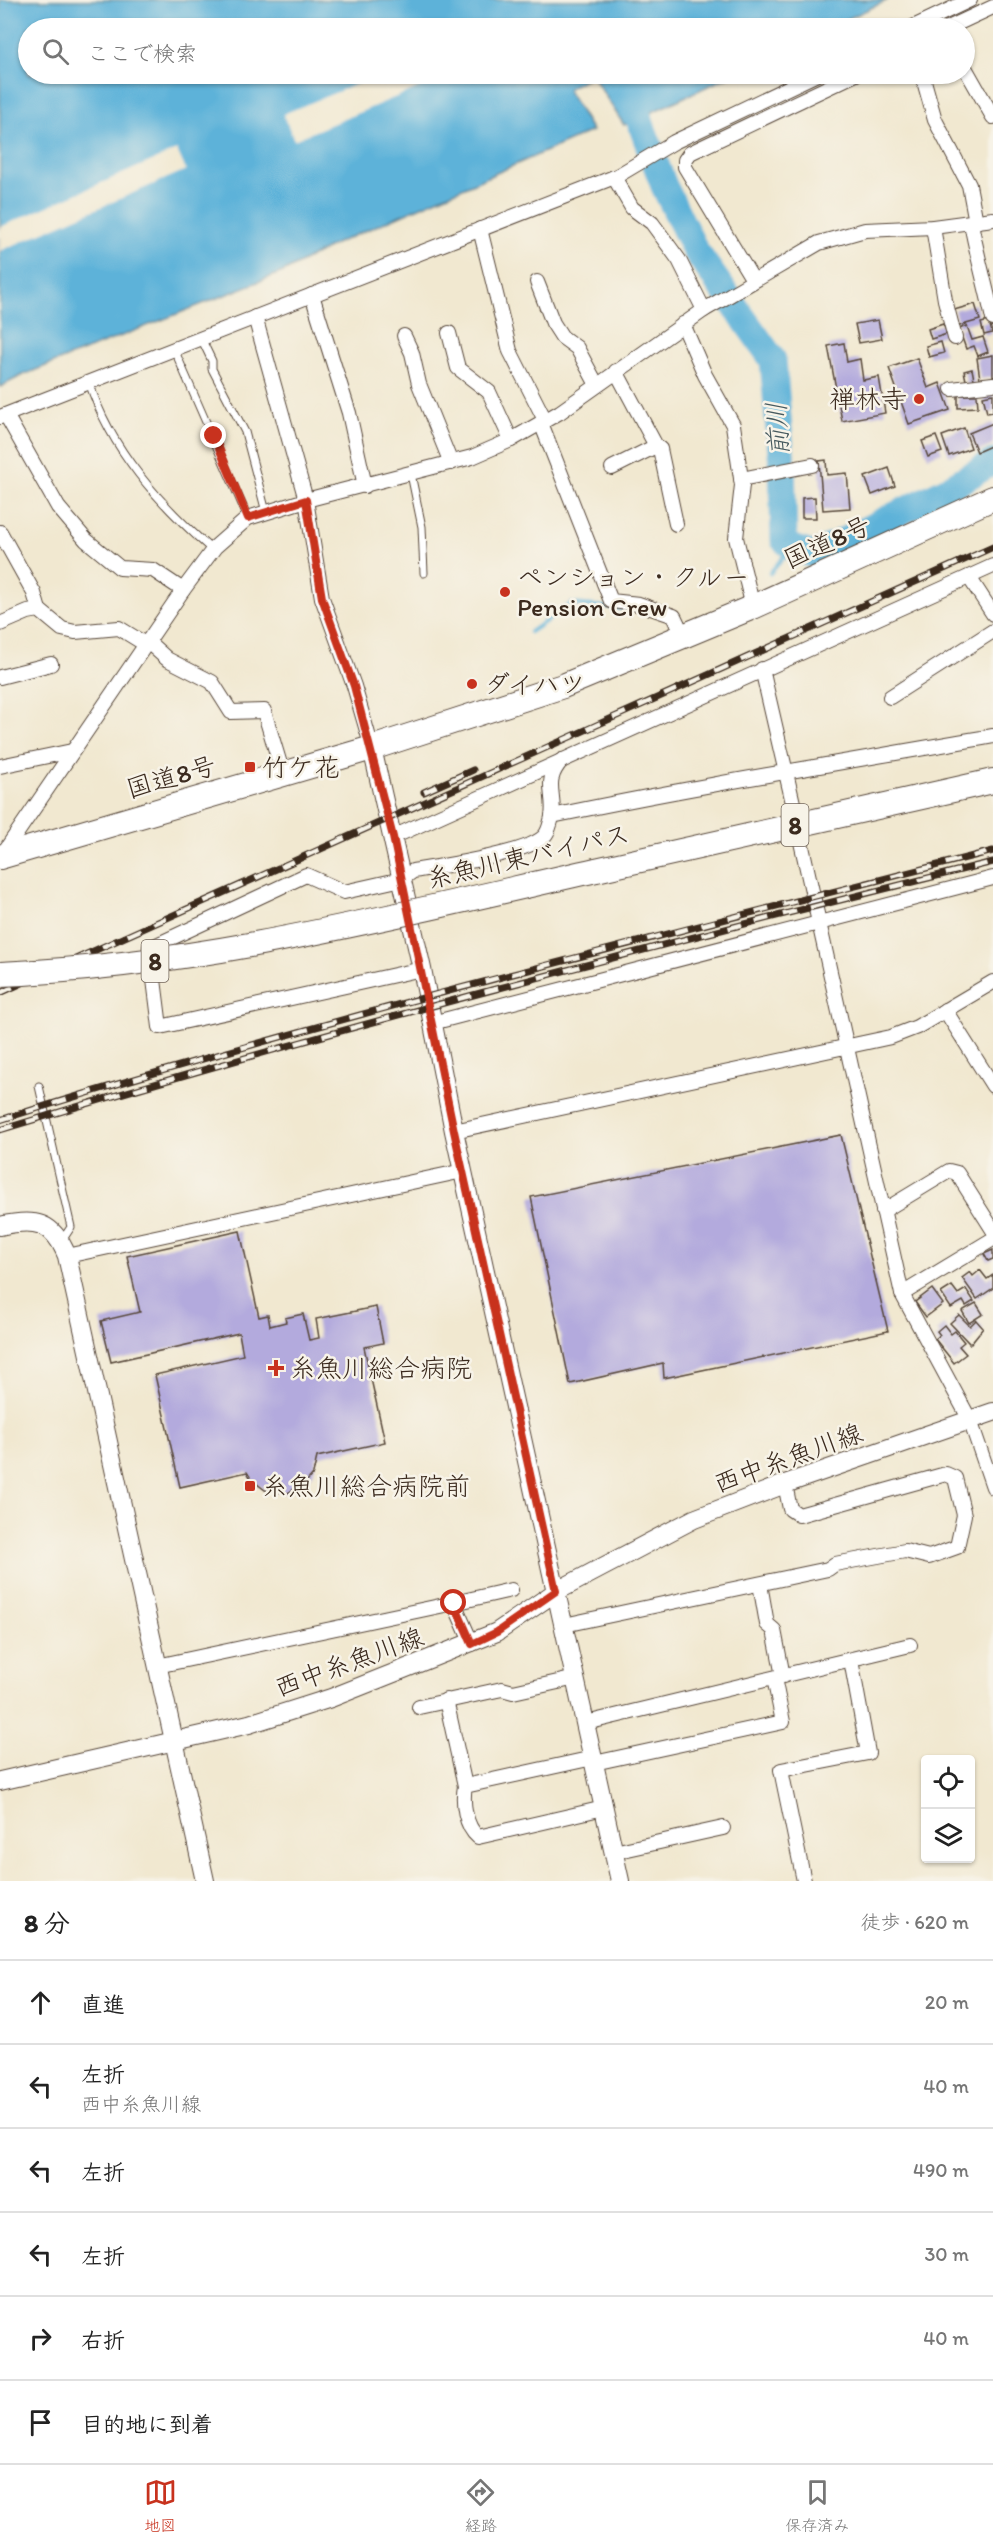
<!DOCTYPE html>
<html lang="ja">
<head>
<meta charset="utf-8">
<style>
	body { margin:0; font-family:Itim,"Klee One",sans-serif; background:#f6f6f6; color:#222 }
	.controls { position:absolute; right:18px; bottom:18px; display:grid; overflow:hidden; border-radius:6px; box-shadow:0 2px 4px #0004 }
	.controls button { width:54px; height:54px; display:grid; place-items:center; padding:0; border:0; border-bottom:2px solid #e0e0e0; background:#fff; color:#222; font:30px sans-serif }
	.stop { position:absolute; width:18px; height:18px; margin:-14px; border:4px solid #c8321e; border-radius:50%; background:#fff }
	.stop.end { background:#c8321e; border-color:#fff; box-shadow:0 2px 6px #0008 }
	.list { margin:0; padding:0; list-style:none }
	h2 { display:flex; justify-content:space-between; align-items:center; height:78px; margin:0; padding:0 24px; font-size:26px }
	h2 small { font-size:20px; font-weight:400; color:#767676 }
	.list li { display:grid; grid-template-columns:39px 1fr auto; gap:18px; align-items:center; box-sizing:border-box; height:84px; padding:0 24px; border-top:2px solid #e0e0e0 }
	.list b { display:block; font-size:22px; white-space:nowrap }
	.list p { margin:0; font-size:20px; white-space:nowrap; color:#767676 }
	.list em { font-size:20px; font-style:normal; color:#767676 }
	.icon { flex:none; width:33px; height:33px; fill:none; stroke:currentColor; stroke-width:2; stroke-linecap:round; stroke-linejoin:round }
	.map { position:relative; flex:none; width:993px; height:1881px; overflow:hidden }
	.search { position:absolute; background:#fff; box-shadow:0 2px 4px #0004; left:18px; right:18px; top:18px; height:66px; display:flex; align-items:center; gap:15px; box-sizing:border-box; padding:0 21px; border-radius:33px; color:#767676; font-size:22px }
	.sheet { height:582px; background:#fff }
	nav { display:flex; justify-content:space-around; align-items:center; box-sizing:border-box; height:84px; border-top:2px solid #e0e0e0; background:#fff; font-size:16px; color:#767676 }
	nav a { display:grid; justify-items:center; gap:3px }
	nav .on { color:#c8321e }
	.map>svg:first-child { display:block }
	.water { fill:#5db2d9; stroke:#4c6e7c; stroke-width:1.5 }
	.pier { fill:#f1e8d0 }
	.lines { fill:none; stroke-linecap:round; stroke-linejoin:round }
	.stream { stroke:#5db2d9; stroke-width:4.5 }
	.river { stroke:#5db2d9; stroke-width:27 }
	.building { fill:#b3aadd }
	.lane-casing { stroke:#564639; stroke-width:9 }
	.street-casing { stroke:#564639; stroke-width:16 }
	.secondary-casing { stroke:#564639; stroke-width:20 }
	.highway-casing { stroke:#564639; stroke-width:26 }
	.lane { stroke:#fff; stroke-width:7 }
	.street { stroke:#fff; stroke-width:14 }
	.secondary { stroke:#fff; stroke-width:18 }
	.highway { stroke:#fff; stroke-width:24 }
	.rail-casing { stroke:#3b2a1e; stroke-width:7 }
	.rail { stroke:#f7f3e8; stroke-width:4.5; stroke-dasharray:14; stroke-linecap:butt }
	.highway-bridge-casing { stroke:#564639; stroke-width:26; stroke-linecap:butt }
	.highway-bridge { stroke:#fff; stroke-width:24 }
	.route { stroke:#c8321e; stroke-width:8 }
	.poi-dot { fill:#c8321e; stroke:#f7f3e8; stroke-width:2 }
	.labels { text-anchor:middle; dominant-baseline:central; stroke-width:5; stroke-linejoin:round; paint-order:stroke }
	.shield { fill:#f7f3e8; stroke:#73665b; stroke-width:1.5 }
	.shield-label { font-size:24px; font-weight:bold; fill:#3b2a1e }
	.poi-label { font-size:26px; fill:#3b2a1e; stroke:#f7f3e8; text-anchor:start }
	.street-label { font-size:26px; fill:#3b2a1e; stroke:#f7f3e8 }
	.water-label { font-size:27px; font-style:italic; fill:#475a5f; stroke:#f7f3e8 }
</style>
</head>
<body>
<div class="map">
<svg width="993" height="1881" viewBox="0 0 993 1881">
	<rect width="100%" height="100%" fill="#f7f3e8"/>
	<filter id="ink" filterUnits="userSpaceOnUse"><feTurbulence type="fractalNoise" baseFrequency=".0167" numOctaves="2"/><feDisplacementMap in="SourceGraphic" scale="12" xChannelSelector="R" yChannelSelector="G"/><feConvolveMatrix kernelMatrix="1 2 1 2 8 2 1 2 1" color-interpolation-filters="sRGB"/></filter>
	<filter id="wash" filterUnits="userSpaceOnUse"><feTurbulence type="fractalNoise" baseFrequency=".008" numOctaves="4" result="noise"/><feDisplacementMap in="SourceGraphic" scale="24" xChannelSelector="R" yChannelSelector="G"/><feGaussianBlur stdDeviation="1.35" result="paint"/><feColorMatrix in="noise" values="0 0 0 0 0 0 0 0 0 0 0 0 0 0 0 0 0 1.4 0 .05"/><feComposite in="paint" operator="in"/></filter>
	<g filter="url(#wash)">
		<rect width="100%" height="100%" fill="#f1e8d0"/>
		<!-- water -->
		<path class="water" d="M0 0H888L828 28H28V74H734L624 125 592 75 567 89 592 131 335 244 283 272 23 375 0 387Z"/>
		<!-- pier -->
		<g class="pier">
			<path d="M381 74H451L294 140 283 114Z"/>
			<path d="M177 150 186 170 0 251V227Z"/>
		</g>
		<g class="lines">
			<!-- stream -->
			<g class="stream">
				<path d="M770 573 787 553 789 545"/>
				<path d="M530 632 571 604 625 609"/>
			</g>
			<!-- river -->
			<path class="river" d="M639 119 664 186 695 250 773 360 782 464 784 540 793 548 814 555 944 491 993 462"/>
		</g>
		<g id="blocks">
			<!-- building -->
			<g class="building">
				<path d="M975 304 980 320 959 326 954 310Z"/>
				<path d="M878 320 882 339 859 343 855 324Z"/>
				<path d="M989 321 992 333 984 335 981 323Z"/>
				<path d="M943 324 947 334 931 339 928 329Z"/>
				<path d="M967 326 972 340 983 337 988 352 978 356 974 346 966 349 959 329Z"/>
				<path d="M941 342 944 353 929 357 926 346Z"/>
				<path d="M844 343 847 362 860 359 863 380 879 377 885 413 842 421 828 346Z"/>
				<path d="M993 355V377L980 379 977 358Z"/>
				<path d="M917 358 928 388 940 383 950 410 909 424 889 368Z"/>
				<path d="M972 369 975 384 967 385 964 371Z"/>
				<path d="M993 394V412L987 413 983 396Z"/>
				<path d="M958 395H977L978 407 958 408Z"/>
				<path d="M993 423V445L977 452 969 433Z"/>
				<path d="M964 428 971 448 949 456 942 436Z"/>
				<path d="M936 436 942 452 928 457 922 441Z"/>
				<path d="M826 460 827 475 847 473 850 508 823 510 819 461Z"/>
				<path d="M889 468 895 486 872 495 865 477Z"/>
				<path d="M815 497 816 518H802V498Z"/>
				<path d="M841 1135 888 1331 664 1378 663 1363 570 1384 531 1197Z"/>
				<path d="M240 1231 259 1317 268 1315 270 1326 286 1322 285 1318 303 1314 309 1340 319 1338 316 1319 376 1307 383 1343 364 1347 385 1442 317 1457 313 1474 307 1481 288 1493 265 1490 252 1480 247 1472 180 1487 155 1375 243 1355 239 1333 111 1362 101 1321 140 1312 127 1256Z"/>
				<path d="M993 1250V1259L988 1261 984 1254Z"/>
				<path d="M980 1270 987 1279 993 1275V1288L977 1299 962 1278 970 1272 973 1276Z"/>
				<path d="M952 1286 958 1294 966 1289 974 1301 966 1306 963 1301 951 1308 941 1293Z"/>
				<path d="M932 1289 943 1304 926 1317 915 1302Z"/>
				<path d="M976 1303 983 1314 969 1323 962 1311Z"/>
				<path d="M959 1315 970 1326 976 1320 983 1328 970 1344 950 1323Z"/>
				<path d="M944 1325 951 1334 955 1331 964 1342 959 1346 966 1354 954 1363 935 1339 940 1335 937 1331Z"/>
			</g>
		</g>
	</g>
	<g filter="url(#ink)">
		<use href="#blocks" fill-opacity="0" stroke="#564639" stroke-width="1.5"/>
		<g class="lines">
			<defs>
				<g id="lane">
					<path d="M201 338 212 361V369L245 432 266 512"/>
					<path d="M174 349 248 518"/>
					<path d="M89 382C111 451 159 503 212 550"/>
					<path d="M411 474 422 527 424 573"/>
					<path d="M39 1086 71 1227 61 1242"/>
				</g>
				<g id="street">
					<path d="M911 28 970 0"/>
					<path d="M948 28 993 7"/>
					<path d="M964 66 993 117"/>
					<path d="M922 74 935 120 969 185 976 222"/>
					<path d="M614 177 632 208 652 223 679 260 704 310"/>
					<path d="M971 223C977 256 986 286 993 319"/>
					<path d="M933 227 945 300 955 338"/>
					<path d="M480 229 510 351 545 420"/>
					<path d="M753 280 685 167V160L690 153 856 74"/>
					<path d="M537 282 553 323 562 337 577 348 597 385"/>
					<path d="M312 295 349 413 365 486"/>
					<path d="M255 317 306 500 322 598 354 686 372 748"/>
					<path d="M683 324 705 375 733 425 742 485 736 538 753 607"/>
					<path d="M449 333 458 368 489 392 511 440"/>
					<path d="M404 336 412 353 419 384 451 463"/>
					<path d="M616 371 656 446 660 449 676 524"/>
					<path d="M952 389 993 384"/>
					<path d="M6 415 58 507 86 540 120 568 153 570 183 590"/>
					<path d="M0 417 617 176 674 142 817 74"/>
					<path d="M541 423 611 601 639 604 674 616 684 637"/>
					<path d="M612 468 656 446"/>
					<path d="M741 479 812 465"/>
					<path d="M0 532 34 593 39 610"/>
					<path d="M969 577 993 614"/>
					<path d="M0 624 28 612 39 610 62 629 75 632 119 628 145 644"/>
					<path d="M147 641 167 659 212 682 231 712 264 711 283 774"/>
					<path d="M762 669 793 803"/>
					<path d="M0 677 51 664"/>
					<path d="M890 697 993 631"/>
					<path d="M0 766 72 751"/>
					<path d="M552 816C699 785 846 762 993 736"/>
					<path d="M393 837 993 566"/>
					<path d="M801 842 902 1294 970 1420 993 1487"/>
					<path d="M2 855 183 590 215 547 248 518 306 500 472 457 511 440 560 412 704 310 819 243 865 230 933 227 993 219"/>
					<path d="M422 969 160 1027 150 948 306 875 344 892 402 879 413 871C437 867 534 853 546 834 549 830 551 821 552 817 556 792 542 783 562 760"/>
					<path d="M945 1010 993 1086"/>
					<path d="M432 1023 993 878"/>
					<path d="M454 1131 891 1037 917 1027 993 982"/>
					<path d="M883 1211 949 1171 957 1173 993 1230"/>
					<path d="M67 1256 463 1171"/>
					<path d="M902 1294 993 1239"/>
					<path d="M760 1584 767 1624 774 1630 783 1676"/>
					<path d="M454 1603 511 1590"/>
					<path d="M564 1625 828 1569 835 1564 905 1551 929 1557 957 1547 964 1515 955 1478 946 1474 799 1515 790 1509 785 1484"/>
					<path d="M157 1666 454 1603 472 1644"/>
					<path d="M446 1700 465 1786"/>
					<path d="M419 1707 502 1689 513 1692 576 1678"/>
					<path d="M586 1723 910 1645"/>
					<path d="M593 1758 465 1786C462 1802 465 1826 478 1837L604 1808"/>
					<path d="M594 1763 783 1722 774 1678"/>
					<path d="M614 1852 723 1828"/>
					<path d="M804 1881 781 1770 868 1753 851 1660"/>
				</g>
				<g id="secondary">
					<path d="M372 748 422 969 454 1131 620 1881"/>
					<path d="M0 1226C35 1218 53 1221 67 1256L205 1881"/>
					<path d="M0 1781 249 1724 331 1698 497 1632 557 1591 694 1519 785 1484 993 1412"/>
				</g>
				<g id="highway">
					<path d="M0 857 372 748 563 686 753 607 993 498"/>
					<path d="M596 870 993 781"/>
				</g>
			</defs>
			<!-- lane casing -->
			<use href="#lane" class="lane-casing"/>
			<!-- street casing -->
			<use href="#street" class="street-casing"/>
			<!-- secondary casing -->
			<use href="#secondary" class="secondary-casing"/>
			<!-- highway casing -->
			<use href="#highway" class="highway-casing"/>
			<!-- lane -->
			<use href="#lane" class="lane"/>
			<!-- street -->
			<use href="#street" class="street"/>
			<!-- secondary -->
			<use href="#secondary" class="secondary"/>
			<!-- highway -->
			<use href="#highway" class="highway"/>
			<defs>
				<g id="rail">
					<path d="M424 792 473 770"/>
					<path d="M0 993 993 547"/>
					<path d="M0 1120C328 1017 661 936 993 851"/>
					<path d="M0 1130C328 1030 660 944 993 862"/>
				</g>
			</defs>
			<!-- rail casing -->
			<use href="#rail" class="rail-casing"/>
			<!-- rail -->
			<use href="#rail" class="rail"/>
			<defs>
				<path id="highway-bridge" d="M0 974C202 966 400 914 596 870"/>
			</defs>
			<!-- highway-bridge casing -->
			<use href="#highway-bridge" class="highway-bridge-casing"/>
			<!-- highway-bridge -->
			<use href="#highway-bridge" class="highway-bridge"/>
		</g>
	</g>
	<g class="lines" filter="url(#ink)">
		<!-- route -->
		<path class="route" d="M214 436 248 518 306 500 322 598 354 686 393 837 454 1131 556 1591 497 1632 472 1644 454 1603"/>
	</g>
	<!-- markers -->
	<g class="poi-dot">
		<circle cx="919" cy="399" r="6"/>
		<circle cx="505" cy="592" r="6"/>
		<circle cx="472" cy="684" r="6"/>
		<rect x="244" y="761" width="12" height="12" rx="3"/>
		<path d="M273 1359h6v6h6v6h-6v6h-6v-6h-6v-6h6z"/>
		<rect x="244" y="1480" width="12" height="12" rx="3"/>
	</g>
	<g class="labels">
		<!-- shield labels -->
		<g class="shield">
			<rect x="781.5" y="804" width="27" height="42" rx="4.5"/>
			<rect x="141.5" y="940" width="27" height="42" rx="4.5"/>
		</g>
		<g class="shield-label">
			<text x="795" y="825">8</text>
			<text x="155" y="961">8</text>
		</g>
		<!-- poi labels -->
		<g class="poi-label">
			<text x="907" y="399" text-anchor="end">禅林寺</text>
			<text x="517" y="577">ペンション・クルー<tspan x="517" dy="30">Pension Crew</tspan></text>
			<text x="484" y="684">ダイハツ</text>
			<text x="262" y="767">竹ケ花</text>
			<text x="290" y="1368">糸魚川総合病院</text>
			<text x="262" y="1486">糸魚川総合病院前</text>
		</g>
		<!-- street labels -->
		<g class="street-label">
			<text transform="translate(827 542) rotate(-24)">国道8号</text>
			<text transform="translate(171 777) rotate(-16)">国道8号</text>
			<text transform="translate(528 856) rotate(-13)">糸魚川東バイパス</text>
			<text transform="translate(788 1458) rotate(-20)">西中糸魚川線</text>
			<text transform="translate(349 1662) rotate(-20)">西中糸魚川線</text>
		</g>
		<!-- water labels -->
		<g class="water-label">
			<text transform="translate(777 429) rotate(-93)">前川</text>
		</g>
	</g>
</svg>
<div class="controls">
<button><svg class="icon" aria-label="locate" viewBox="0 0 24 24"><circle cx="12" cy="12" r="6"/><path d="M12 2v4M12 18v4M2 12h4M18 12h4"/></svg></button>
<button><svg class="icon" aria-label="layers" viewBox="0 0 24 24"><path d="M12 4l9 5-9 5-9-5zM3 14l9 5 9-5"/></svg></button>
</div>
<div class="stop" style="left:454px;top:1603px"></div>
<div class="stop end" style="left:214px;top:436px"></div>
<div class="search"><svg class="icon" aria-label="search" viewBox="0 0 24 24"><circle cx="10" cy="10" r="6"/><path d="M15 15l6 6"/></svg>ここで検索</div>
</div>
<section class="sheet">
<h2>8 分<small>徒歩 · 620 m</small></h2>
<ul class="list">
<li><svg class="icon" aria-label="ahead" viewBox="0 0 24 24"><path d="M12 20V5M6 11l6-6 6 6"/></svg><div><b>直進</b></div><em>20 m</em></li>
<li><svg class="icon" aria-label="left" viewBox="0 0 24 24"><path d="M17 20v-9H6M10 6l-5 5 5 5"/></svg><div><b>左折</b><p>西中糸魚川線</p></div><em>40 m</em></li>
<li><svg class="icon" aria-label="left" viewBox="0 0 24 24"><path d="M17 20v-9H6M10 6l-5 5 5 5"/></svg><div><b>左折</b></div><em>490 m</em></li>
<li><svg class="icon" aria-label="left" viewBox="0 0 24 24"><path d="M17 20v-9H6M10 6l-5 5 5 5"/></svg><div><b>左折</b></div><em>30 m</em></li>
<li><svg class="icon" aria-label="right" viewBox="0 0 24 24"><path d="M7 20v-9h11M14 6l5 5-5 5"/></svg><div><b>右折</b></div><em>40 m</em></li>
<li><svg class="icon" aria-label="arrive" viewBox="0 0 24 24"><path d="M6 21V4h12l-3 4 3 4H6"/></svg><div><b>目的地に到着</b></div></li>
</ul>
</section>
<nav>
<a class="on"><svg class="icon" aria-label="map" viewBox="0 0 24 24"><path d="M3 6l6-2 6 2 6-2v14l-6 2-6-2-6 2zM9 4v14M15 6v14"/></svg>地図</a>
<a><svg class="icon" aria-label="directions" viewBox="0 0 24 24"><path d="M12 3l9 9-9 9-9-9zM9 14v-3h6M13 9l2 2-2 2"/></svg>経路</a>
<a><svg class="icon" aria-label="saved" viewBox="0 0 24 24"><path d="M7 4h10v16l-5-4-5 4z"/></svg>保存済み</a>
</nav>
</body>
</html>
